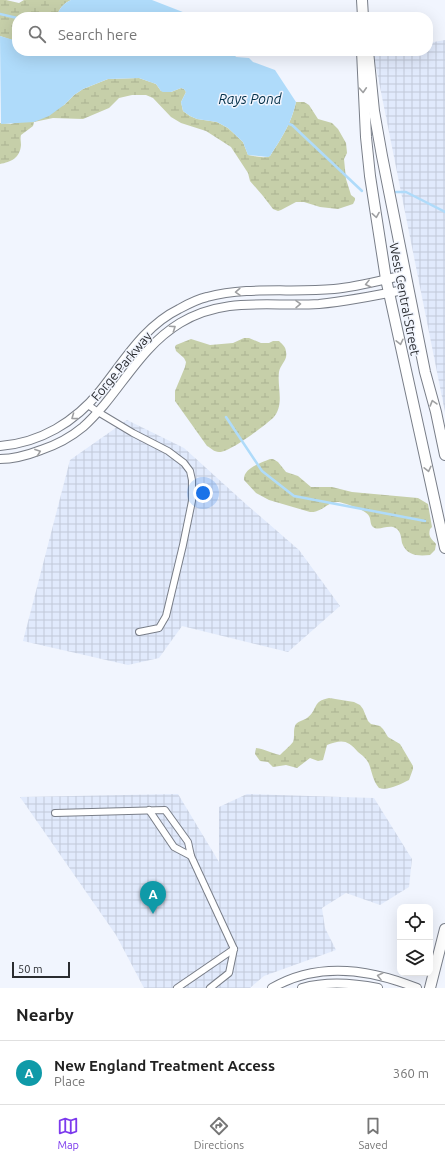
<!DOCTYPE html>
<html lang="en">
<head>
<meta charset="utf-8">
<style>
	body { margin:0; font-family:Ubuntu,sans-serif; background:#f2f2f2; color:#222 }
	.controls { position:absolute; right:12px; bottom:12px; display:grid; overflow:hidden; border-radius:8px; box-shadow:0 4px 16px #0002 }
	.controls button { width:36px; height:36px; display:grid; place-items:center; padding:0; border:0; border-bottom:1px solid #e0e0e0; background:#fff; color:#222; font:20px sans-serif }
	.scale { position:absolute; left:12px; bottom:10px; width:58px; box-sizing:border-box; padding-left:4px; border:2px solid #2a2c30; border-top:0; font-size:11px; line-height:14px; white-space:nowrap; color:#2a2c30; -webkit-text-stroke:3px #f1f5fe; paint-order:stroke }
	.you { position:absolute; left:203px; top:493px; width:14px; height:14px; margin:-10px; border:3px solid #fff; border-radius:50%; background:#1a73e8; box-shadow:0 0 0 6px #1a73e833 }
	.badge { display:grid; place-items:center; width:26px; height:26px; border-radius:50%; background:#7c3aed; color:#fff; font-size:13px; font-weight:700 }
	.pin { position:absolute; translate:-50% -33px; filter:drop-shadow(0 1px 2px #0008) }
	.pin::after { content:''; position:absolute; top:21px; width:14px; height:12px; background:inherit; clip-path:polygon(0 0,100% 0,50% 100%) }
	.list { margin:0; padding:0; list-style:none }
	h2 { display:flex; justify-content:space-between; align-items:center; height:52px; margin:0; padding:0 16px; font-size:17px }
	h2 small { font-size:13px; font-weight:400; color:#767676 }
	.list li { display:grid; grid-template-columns:26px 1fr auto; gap:12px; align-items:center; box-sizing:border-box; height:64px; padding:0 16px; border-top:1px solid #e0e0e0 }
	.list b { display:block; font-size:15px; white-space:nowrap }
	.list p { margin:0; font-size:13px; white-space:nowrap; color:#767676 }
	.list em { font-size:13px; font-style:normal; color:#767676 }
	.icon { flex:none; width:22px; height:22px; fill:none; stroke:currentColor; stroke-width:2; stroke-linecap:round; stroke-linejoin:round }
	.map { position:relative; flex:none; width:445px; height:988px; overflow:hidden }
	.search { position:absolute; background:#fff; box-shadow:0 4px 16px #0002; left:12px; right:12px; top:12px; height:44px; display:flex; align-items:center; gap:10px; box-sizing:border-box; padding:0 14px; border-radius:16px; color:#767676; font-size:15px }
	.sheet { height:116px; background:#fff }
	nav { display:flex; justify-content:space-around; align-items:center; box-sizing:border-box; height:56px; border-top:1px solid #e0e0e0; background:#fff; font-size:11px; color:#767676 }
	nav a { display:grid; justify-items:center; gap:2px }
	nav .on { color:#7c3aed }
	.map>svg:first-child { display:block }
	.industrial { fill:url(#industrial-grid) }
	.wetland { fill:url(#wetland-marsh) }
	.water { fill:#afdbfa }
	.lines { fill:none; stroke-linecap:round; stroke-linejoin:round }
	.stream { stroke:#afdbfa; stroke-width:2.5 }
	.minor-casing { stroke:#797e88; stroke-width:8 }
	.tertiary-casing { stroke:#797e88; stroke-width:10 }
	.primary-casing { stroke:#797e88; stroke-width:12 }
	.minor { stroke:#fff; stroke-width:6 }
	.tertiary { stroke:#fff; stroke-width:8 }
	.primary { stroke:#fff; stroke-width:10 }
	.oneway { stroke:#9fa0a2 }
	.labels { text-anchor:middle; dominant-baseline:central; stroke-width:3; stroke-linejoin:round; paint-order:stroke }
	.street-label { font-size:13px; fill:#2a2c30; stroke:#f1f5fe }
	.water-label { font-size:14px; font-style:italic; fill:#002f48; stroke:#f1f5fe }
</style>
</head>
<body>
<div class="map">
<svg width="445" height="988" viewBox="0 0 445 988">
	<defs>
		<pattern id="industrial-grid" width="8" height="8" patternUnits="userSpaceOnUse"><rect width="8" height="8" fill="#e1eafc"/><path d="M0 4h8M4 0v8" fill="none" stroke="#c1c9d8"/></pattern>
		<pattern id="wetland-marsh" width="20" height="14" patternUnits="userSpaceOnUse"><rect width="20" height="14" fill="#c6cfa9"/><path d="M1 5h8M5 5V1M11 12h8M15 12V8" fill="none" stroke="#aab292"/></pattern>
	</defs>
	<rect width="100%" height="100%" fill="#f1f5fe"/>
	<!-- industrial -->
	<g class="industrial">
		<path d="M445 40V412L373 52 428 51V43Z"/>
		<path d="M127 420 184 448 247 505 299 550 340 606 288 652 182 626 159 658 128 665 23 641 70 460Z"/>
		<path d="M178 794 219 862V807L247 794 374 798 412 859 409 887 380 905 346 893 322 908 325 928 336 950 264 976 250 988H144L116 935 20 797Z"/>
	</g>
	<!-- wetland -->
	<g class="wetland">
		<path d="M0 0H6L19 3 24 0H71C63 4 59 8 57 17H17V41H15L0 36Z"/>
		<path d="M139 78 156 84 161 91 171 92 181 88 184 89 186 92 181 102 183 111 190 116 197 119 217 122 228 128 243 142 248 155C255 156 264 159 270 156 281 139 292 122 296 102H304L309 105 318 119 332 123 338 129 346 143 347 153 344 159 346 179 351 195 355 198V200L353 204 338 209 320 207 304 202H296L281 210 278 211 273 209 263 196 250 181 248 173 231 147 206 131 181 123 171 117 153 98 146 95H132L119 98 109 108 83 119 53 118 34 122 33 126 21 135C20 139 21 141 21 145 20 158 11 162 0 164V123L11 124 64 105 74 95 83 89 108 79Z"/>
		<path d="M244 338H249L261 343H269L273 341H279C282 344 286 347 286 352 288 360 280 365 279 372 277 388 285 405 273 418 264 426 229 453 219 452 214 452 211 448 207 446L175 401V391L185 367 186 362 184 358 176 351 175 347 176 345 191 339 210 345 233 343Z"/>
		<path d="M270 459H273L278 462 286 472 298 476 311 487H332L352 492 418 498 428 504 432 527 430 529C428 537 431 538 436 544L435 550 430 555C418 556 407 556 402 543 401 537 401 533 397 529 389 523 379 532 373 527 370 525 371 519 369 516 365 509 346 504 339 502 330 501 324 509 317 511 316 512 311 512 310 512L269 500 256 493 244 480C243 468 261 463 270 459Z"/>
		<path d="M329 698 354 702 360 705 363 709 368 721 371 724 380 726 383 729 388 737 400 744 413 766V769L409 780C401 784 388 791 379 788 373 781 372 772 369 764 367 759 362 755 358 752 348 740 342 739 327 745L323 760 318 761 310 758 297 768 286 765 273 767 268 762 260 761 255 754 256 748C265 749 271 753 280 755 284 751 290 746 293 742 295 737 293 731 295 726 297 721 303 721 307 718 318 710 312 701 329 698Z"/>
	</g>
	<!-- water -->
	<g class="water">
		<path d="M71 0H152L193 16 194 17H57C59 8 63 4 71 0Z"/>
		<path d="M0 36 17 41V51H232L236 57 249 58 253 62 275 70 296 102C292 122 281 139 270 156L268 157 248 155 243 142 228 128 217 122 197 119 190 116 183 111 181 102 186 92 184 89 181 88 171 92H163L161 91 156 84 139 78 108 79 83 89 74 95 64 105 49 116 34 122 1 124Z"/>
	</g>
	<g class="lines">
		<!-- stream -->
		<g class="stream">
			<path d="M0 14 17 18"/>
			<path d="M286 123 292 125 362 191"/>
			<path d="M396 192H406L445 212"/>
			<path d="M226 417 262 471 294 496 425 521"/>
		</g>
		<defs>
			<g id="minor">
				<path d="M88 405 98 412 133 433 168 451 184 463 190 471 192 480V501L183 545 166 616 159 628 139 632"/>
				<path d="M149 810 174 847 191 856"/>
				<path d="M55 813 165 810 188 842 191 856 234 949 229 973 210 988"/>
				<path d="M177 988 234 949"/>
			</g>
			<g id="tertiary">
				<path d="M0 446C40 443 75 422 100 391 124 361 144 326 179 309 188 304 198 299 207 297 249 286 292 293 334 289 358 287 382 280 405 275"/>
				<path d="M0 459C14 459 28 455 41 450 56 445 71 437 83 427 91 420 98 412 104 405 128 376 147 343 180 323 225 296 269 307 319 304 349 301 379 295 408 289"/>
				<path d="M272 988C318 961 370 969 417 988"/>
				<path d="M302 988C327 981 353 983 378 988"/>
			</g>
			<g id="primary">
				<path d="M362 0 363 17"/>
				<path d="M362 51 366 137 370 176 386 279 445 548"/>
				<path d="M368 51 374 111 382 156 425 372 436 412 445 455"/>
				<path d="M430 988 445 929"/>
			</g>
		</defs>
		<!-- minor casing -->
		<use href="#minor" class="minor-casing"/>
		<!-- tertiary casing -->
		<use href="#tertiary" class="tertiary-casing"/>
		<!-- primary casing -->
		<use href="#primary" class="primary-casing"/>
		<!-- minor -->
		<use href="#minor" class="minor"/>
		<!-- tertiary -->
		<use href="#tertiary" class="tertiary"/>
		<!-- primary -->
		<use href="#primary" class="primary"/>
	</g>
	<!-- one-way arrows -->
	<defs><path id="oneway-chevron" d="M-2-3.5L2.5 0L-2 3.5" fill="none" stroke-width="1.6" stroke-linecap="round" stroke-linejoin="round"/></defs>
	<g class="oneway">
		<use href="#oneway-chevron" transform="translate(363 90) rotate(87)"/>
		<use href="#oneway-chevron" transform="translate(376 215) rotate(81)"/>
		<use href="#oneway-chevron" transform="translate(368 284) rotate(166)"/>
		<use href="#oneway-chevron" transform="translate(238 292) rotate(177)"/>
		<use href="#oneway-chevron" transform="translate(298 304) rotate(-1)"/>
		<use href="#oneway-chevron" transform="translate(173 328) rotate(-34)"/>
		<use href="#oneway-chevron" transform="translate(400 342) rotate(77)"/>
		<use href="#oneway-chevron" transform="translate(433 403) rotate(-106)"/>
		<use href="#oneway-chevron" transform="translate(74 417) rotate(144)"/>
		<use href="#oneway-chevron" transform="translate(38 452) rotate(-20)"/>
		<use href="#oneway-chevron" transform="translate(428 469) rotate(77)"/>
		<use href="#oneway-chevron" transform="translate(380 976) rotate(-166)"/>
	</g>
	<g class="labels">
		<!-- street labels -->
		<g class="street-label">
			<text transform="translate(405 299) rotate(79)">West Central Street</text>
			<text transform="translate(121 366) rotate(-50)">Forge Parkway</text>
		</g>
		<!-- water labels -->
		<g class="water-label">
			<text x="250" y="99">Rays Pond</text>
		</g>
	</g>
</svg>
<div class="controls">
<button><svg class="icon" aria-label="locate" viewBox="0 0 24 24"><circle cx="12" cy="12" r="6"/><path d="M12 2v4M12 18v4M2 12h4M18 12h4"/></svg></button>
<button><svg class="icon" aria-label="layers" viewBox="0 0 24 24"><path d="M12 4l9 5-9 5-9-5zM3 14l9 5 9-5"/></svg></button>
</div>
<div class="scale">50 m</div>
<div class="you"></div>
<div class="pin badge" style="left:153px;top:914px;background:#0f9aa8">A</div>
<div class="search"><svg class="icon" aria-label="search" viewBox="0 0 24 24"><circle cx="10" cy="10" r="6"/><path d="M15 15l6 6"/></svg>Search here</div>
</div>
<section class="sheet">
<h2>Nearby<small></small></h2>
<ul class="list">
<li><span class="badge" style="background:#0f9aa8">A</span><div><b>New England Treatment Access</b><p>Place</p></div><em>360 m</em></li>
</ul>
</section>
<nav>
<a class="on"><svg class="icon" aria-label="map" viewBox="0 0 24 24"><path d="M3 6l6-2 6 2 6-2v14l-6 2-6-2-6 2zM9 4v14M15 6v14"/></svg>Map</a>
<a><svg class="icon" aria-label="directions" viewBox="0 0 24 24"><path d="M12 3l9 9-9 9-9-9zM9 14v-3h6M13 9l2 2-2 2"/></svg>Directions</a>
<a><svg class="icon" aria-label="saved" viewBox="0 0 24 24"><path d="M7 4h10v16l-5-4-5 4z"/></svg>Saved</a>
</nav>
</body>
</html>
